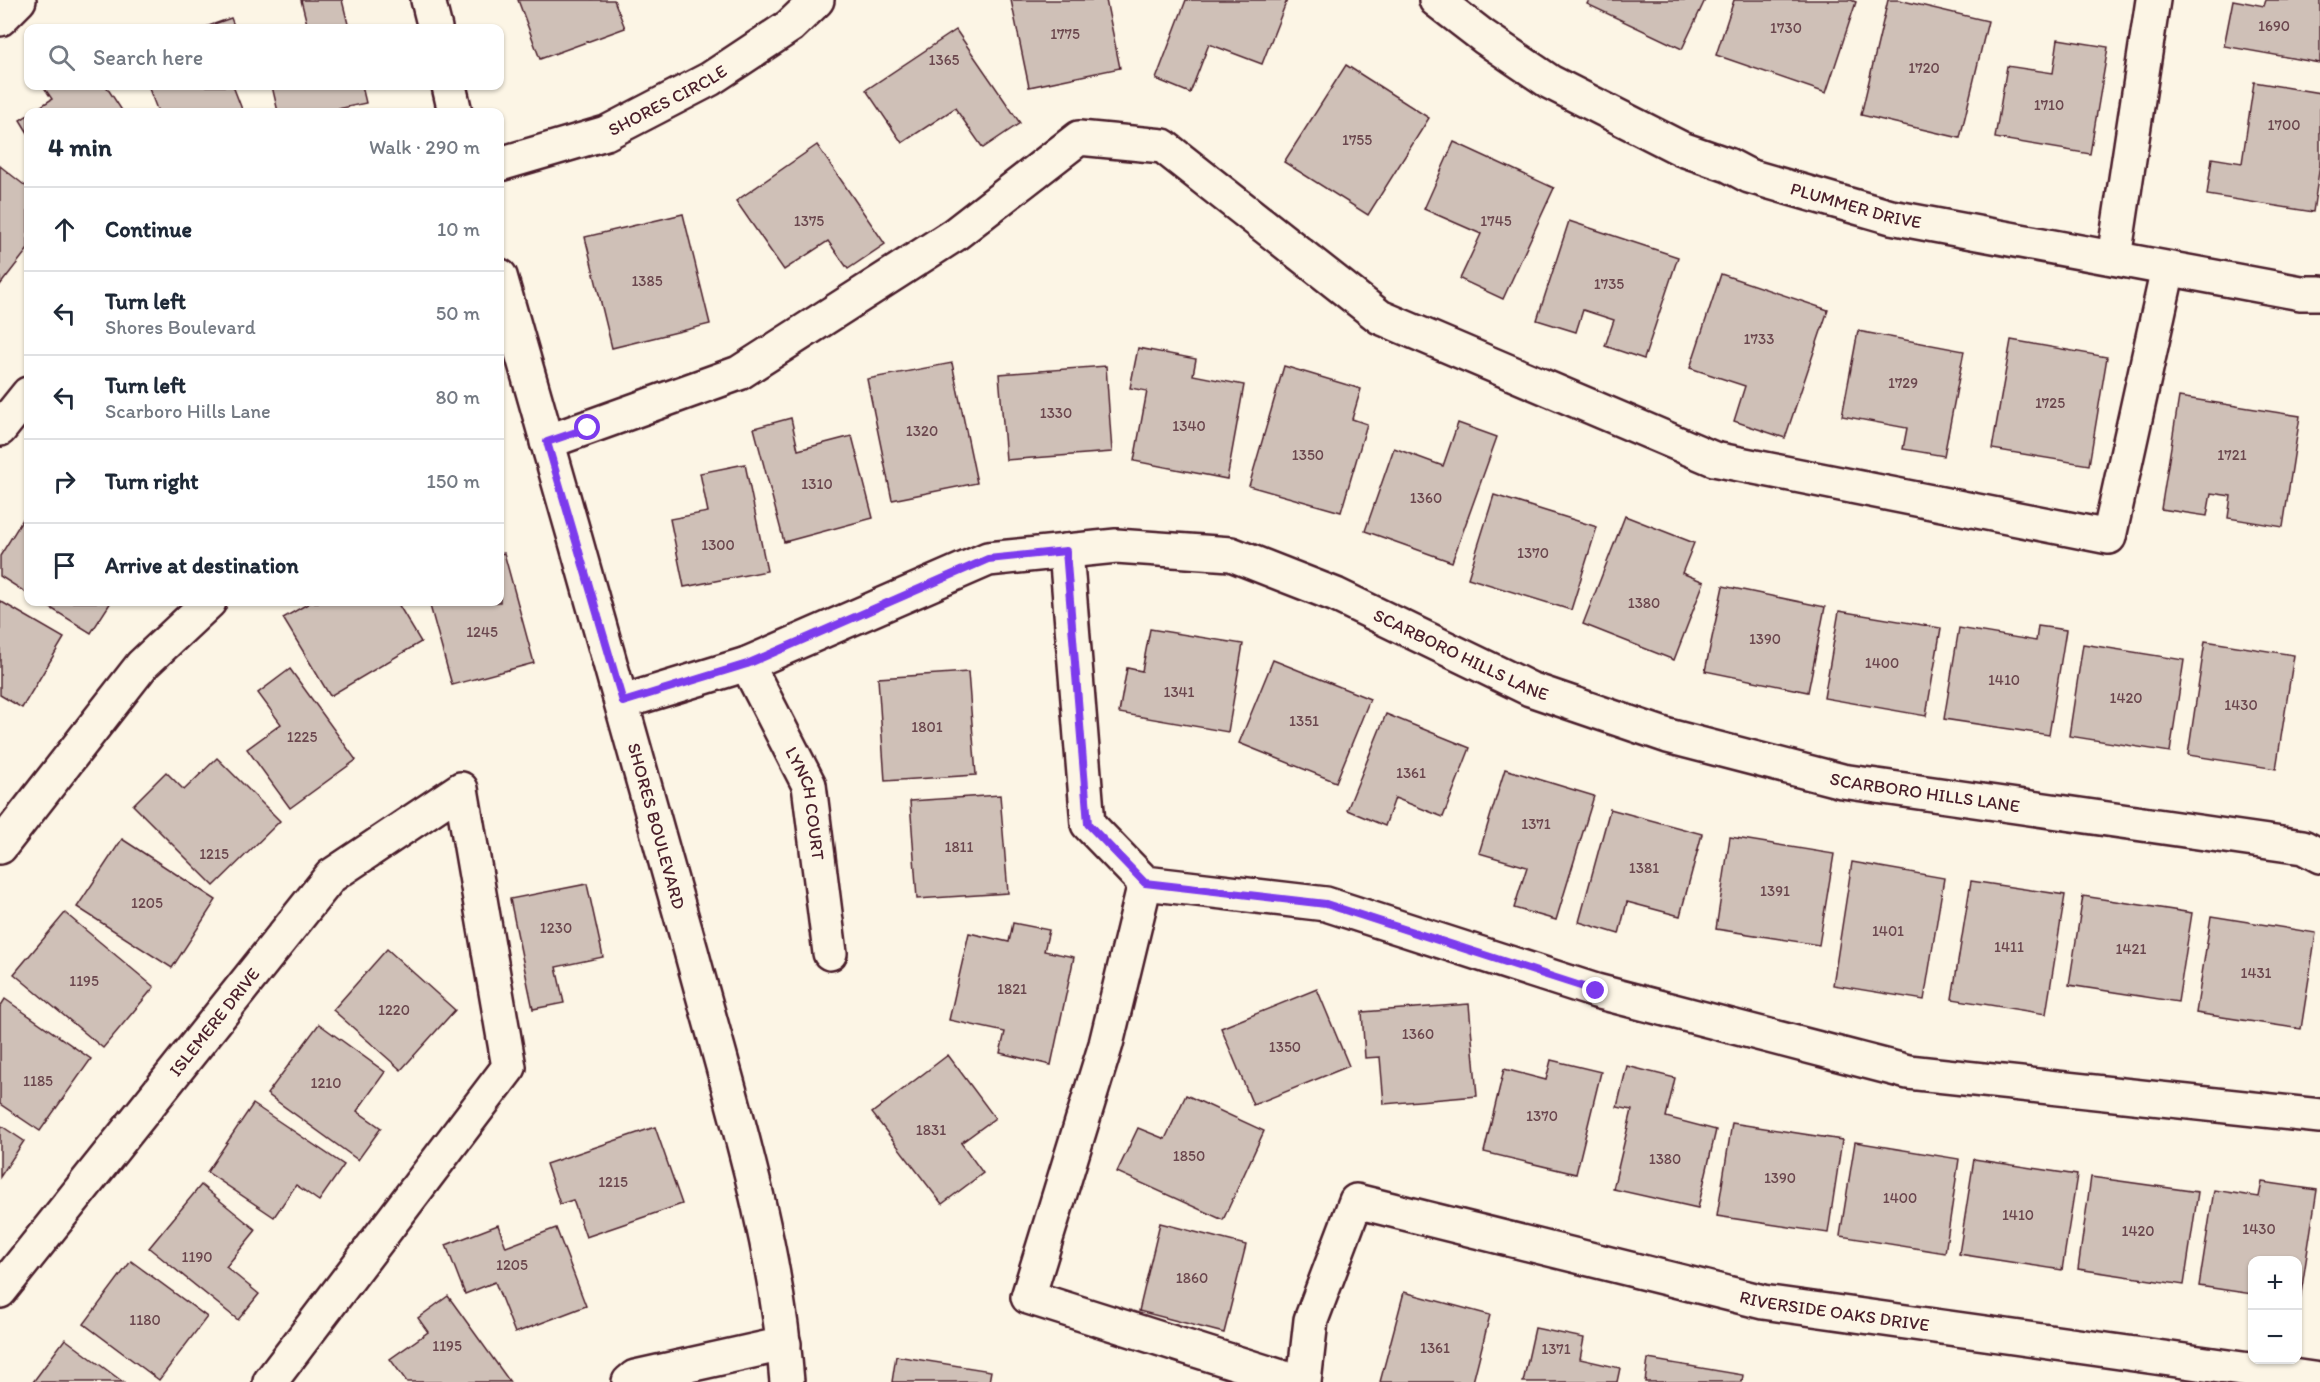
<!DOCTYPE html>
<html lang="en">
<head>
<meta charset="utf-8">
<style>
	body { margin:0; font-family:Itim,sans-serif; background:#f6f6f7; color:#1f2937 }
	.controls { position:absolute; right:18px; bottom:18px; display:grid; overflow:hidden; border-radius:12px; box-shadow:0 2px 4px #0004 }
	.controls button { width:54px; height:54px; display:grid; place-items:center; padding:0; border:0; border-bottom:2px solid #e0e1e3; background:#fff; color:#1f2937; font:30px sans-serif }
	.stop { position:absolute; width:18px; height:18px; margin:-14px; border:4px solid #7c3aed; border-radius:50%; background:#fff }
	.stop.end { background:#7c3aed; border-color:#fff; box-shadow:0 2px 6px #0008 }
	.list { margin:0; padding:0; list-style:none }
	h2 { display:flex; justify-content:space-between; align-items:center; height:78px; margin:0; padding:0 24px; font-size:26px }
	h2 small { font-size:20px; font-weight:400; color:#747a83 }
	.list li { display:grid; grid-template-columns:39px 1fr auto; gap:18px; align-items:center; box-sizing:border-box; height:84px; padding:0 24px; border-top:2px solid #e0e1e3 }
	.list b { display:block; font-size:22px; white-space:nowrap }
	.list p { margin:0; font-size:20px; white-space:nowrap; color:#747a83 }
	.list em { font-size:20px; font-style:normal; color:#747a83 }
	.icon { flex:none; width:33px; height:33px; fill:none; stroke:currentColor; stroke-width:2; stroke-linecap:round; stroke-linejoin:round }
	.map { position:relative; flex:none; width:2320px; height:1382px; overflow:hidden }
	.search { position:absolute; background:#fff; box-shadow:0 2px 4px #0004; left:24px; top:24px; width:480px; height:66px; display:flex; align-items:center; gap:15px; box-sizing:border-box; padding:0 21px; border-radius:12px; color:#747a83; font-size:22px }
	.panel { position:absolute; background:#fff; box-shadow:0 2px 4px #0004; left:24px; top:108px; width:480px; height:498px; border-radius:12px }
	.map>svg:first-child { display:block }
	.building { fill:#cfc0b7; stroke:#4a1f2b; stroke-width:1.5 }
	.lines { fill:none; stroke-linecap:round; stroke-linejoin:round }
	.minor-casing { stroke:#4a1f2b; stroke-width:38 }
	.minor { stroke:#fcf5e5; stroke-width:33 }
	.route { stroke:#7c3aed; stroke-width:8 }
	.labels { text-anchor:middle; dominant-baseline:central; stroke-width:5; stroke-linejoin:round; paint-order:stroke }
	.number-label { font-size:15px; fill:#6b474e }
	.street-label { font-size:18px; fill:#4a1f2b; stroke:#fcf5e5 }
</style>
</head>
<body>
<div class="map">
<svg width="2320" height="1382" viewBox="0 0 2320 1382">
	<rect width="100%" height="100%" fill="#fcf5e5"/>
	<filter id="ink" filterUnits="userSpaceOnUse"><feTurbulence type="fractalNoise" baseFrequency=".0167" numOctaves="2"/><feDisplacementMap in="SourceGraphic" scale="12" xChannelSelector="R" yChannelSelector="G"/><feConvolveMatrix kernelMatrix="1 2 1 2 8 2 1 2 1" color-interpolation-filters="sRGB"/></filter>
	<g filter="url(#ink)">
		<!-- building -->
		<g class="building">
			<path d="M301 0H342L349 28H308Z"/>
			<path d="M518 0H614L625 28 540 59Z"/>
			<path d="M1011 0H1106L1120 68 1029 87Z"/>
			<path d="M1186 0H1287L1262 64 1209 44 1190 93 1156 79Z"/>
			<path d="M1589 0H1705L1682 49 1587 4Z"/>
			<path d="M1734 0H1851L1856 2 1826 93 1716 55Z"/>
			<path d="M1888 0H1899L1988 21 1960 138 1861 115Z"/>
			<path d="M2233 0 2264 6 2266 0H2320V63L2224 46Z"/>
			<path d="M231 18 235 28H203Z"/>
			<path d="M956 30 1020 123 983 148 955 108 902 143 866 90Z"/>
			<path d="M2058 39 2108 47 2090 154 1995 138 2007 66 2053 73Z"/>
			<path d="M1346 65 1429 118 1368 215 1284 162Z"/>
			<path d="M2254 82 2320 93V165L2313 212 2207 195 2212 158 2242 163Z"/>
			<path d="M43 86H106L123 112H32L52 99Z"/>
			<path d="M148 86H233L243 112H158Z"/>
			<path d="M272 86H362L366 103 324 112H278Z"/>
			<path d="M28 115V133L20 120Z"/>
			<path d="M1454 142 1554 188 1503 299 1460 279 1481 234 1424 209Z"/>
			<path d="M817 145 885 244 848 269 828 241 784 270 736 201Z"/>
			<path d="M0 166 28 188V249L0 285Z"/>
			<path d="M683 214 710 324 612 348 585 237Z"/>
			<path d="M1569 221 1678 257 1644 359 1605 346 1614 320 1583 310 1576 332 1537 320Z"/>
			<path d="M1721 274 1828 310 1785 438 1734 421 1745 386 1690 368Z"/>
			<path d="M1858 331 1964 351 1944 456 1903 449 1907 428 1842 416Z"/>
			<path d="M2011 340 2107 357 2089 465 1992 449Z"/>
			<path d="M1138 348 1196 359 1193 375 1244 385 1227 479 1134 461 1147 391 1130 388Z"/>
			<path d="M952 363 977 483 892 500 867 379Z"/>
			<path d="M1106 366 1112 452 1006 460 999 374Z"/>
			<path d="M1284 366 1361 389 1352 419 1367 424 1341 512 1249 486Z"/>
			<path d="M2179 397 2300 416 2283 527 2228 518 2231 496 2211 493 2207 516 2161 509Z"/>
			<path d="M791 418 798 450 852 436 873 518 784 542 754 428Z"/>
			<path d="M1458 423 1497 437 1452 562 1365 531 1394 448 1443 466Z"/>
			<path d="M745 464 767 571 684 587 670 519 708 512 700 473Z"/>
			<path d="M1494 495 1597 527 1571 610 1468 578Z"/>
			<path d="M28 511V594L0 576V556Z"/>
			<path d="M1625 516 1694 543 1682 573 1704 582 1674 660 1583 624Z"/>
			<path d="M504 553 534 663 452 685 429 602H500V554Z"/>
			<path d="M1723 586 1825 607 1808 692 1705 671Z"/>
			<path d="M0 601 64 638 22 708 0 695Z"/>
			<path d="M41 602H111L91 633Z"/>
			<path d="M311 602H397L421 642 330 696 283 618Z"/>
			<path d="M1839 611 1941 628 1926 716 1824 698Z"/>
			<path d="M2038 626 2066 630 2049 735 1944 719 1959 628 2036 641Z"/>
			<path d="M1150 629 1243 644 1228 732 1119 713 1127 668 1142 671Z"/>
			<path d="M2205 641 2294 655 2276 769 2188 755Z"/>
			<path d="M2083 644 2184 660 2170 752 2069 736Z"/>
			<path d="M1273 660 1370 699 1336 782 1239 743Z"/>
			<path d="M290 669 356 760 290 808 247 749 281 724 258 693Z"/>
			<path d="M968 672 976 775 885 781 878 678Z"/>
			<path d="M1386 714 1470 748 1443 817 1395 798 1385 826 1347 810Z"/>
			<path d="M217 758 280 821 214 886 133 805 166 772 184 790Z"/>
			<path d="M1505 769 1594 796 1556 920 1514 908 1527 867 1479 853Z"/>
			<path d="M1000 795 1008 893 917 899 910 801Z"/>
			<path d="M1610 809 1702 834 1680 916 1627 902 1619 934 1579 922Z"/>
			<path d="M1730 837 1834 854 1819 945 1716 929Z"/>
			<path d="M122 839 216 900 172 968 77 907Z"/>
			<path d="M1852 862 1944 878 1924 1000 1833 985Z"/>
			<path d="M1971 881 2065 895 2046 1014 1952 999Z"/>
			<path d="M587 884 603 957 556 967 564 1003 533 1009 510 899Z"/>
			<path d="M2083 896 2192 913 2178 1002 2069 985Z"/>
			<path d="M65 913 154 987 103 1048 14 974Z"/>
			<path d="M2211 916 2316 933 2301 1029 2196 1013Z"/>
			<path d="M1013 923 1049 930 1044 951 1074 957 1051 1065 1000 1053 1005 1032 949 1020 969 933 1009 942Z"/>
			<path d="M387 949 455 1010 401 1070 333 1010Z"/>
			<path d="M1317 989 1349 1066 1253 1105 1221 1028Z"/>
			<path d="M5 999 91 1059 40 1131 0 1104V1007Z"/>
			<path d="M1469 1004 1477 1096 1384 1104 1380 1057 1365 1058 1362 1012Z"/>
			<path d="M319 1024 385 1072 357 1111 381 1128 358 1160 267 1094Z"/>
			<path d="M948 1055 995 1118 961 1143 983 1173 942 1204 872 1113Z"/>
			<path d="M1551 1060 1601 1072 1576 1174 1484 1152 1504 1069 1546 1080Z"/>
			<path d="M1627 1066 1675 1078 1666 1117 1716 1130 1698 1208 1613 1189 1632 1110 1617 1107Z"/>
			<path d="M1186 1095 1264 1131 1223 1220 1117 1172 1138 1128 1165 1139Z"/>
			<path d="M253 1104 344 1165 319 1201 296 1185 274 1217 207 1172Z"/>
			<path d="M1732 1123 1842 1140 1828 1233 1717 1216Z"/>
			<path d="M0 1125 24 1141 0 1177Z"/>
			<path d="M655 1127 682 1204 586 1237 573 1200 560 1204 546 1164Z"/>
			<path d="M1855 1142 1959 1159 1945 1253 1840 1236Z"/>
			<path d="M1974 1159 2077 1175 2062 1270 1959 1254Z"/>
			<path d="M2091 1177 2198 1192 2184 1285 2078 1269Z"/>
			<path d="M2262 1182 2317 1190 2300 1300H2298V1260H2252V1294L2199 1286 2214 1190 2259 1197Z"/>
			<path d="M201 1185 256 1230 226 1267 259 1294 238 1320 149 1248Z"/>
			<path d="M1160 1223 1246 1245 1224 1333 1139 1311Z"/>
			<path d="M498 1225 506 1247 556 1228 586 1306 515 1333 495 1282 465 1294 446 1245Z"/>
			<path d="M131 1261 207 1317 159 1380 84 1324Z"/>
			<path d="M1404 1292 1490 1315 1473 1382H1380Z"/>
			<path d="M448 1296 510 1382H407L390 1359 428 1332 418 1318Z"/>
			<path d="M1535 1328 1584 1338 1580 1359 1620 1368 1617 1382H1523Z"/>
			<path d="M65 1339 123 1382H33Z"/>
			<path d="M896 1356 991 1371 989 1382H892Z"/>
			<path d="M1648 1359 1743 1375 1742 1382H1645Z"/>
		</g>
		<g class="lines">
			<defs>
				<g id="minor">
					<path d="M428 0 435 28"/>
					<path id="s1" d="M1436 0 1484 37 1550 82 1682 149 1728 165 1749 176 1891 217 2301 293H2320"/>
					<path d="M0 19 19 0"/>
					<path d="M449 86 455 112"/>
					<path id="s2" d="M500 164 606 133 710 79 790 26 817 0"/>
					<path d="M2114 258 2153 0"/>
					<path id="s3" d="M500 276C564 501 629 725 691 951 729 1093 776 1235 787 1382"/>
					<path d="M0 429 28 394"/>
					<path d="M547 442 739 373 954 235 1079 138 1163 146 1380 317 1714 459 2109 537 2168 269"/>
					<path d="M1066 551 1088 824 1145 883 1326 904 1596 991 1908 1072 2320 1116"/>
					<path id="s4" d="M747 664 809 785 830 953"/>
					<path id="s5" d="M623 702 747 664 988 559 1116 546 1231 554 1336 595 1530 689 1668 736 1842 781 2303 847 2320 856"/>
					<path d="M0 847 142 665 209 602"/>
					<path d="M1145 883 1106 1044 1028 1297 1297 1382"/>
					<path id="s6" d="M0 1291 331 876 461 789 509 1067 270 1382"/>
					<path d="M629 1382 635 1377 784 1344"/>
					<path id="s7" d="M1304 1382 1311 1320 1356 1201 1763 1302 2320 1380"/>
				</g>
			</defs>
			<!-- minor casing -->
			<use href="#minor" class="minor-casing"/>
			<!-- minor -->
			<use href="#minor" class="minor"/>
		</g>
	</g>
	<g class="lines" filter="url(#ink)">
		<!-- route -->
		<path class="route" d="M588 428 547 442 623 702 747 664 988 559 1066 551 1088 824 1145 883 1326 904 1596 991"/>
	</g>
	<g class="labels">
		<!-- number labels -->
		<g class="number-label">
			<text x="2274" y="26">1690</text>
			<text x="1786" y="28">1730</text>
			<text x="1065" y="34">1775</text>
			<text x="944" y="60">1365</text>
			<text x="1924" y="68">1720</text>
			<text x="2049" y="105">1710</text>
			<text x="2284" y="125">1700</text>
			<text x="1357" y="140">1755</text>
			<text x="809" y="221">1375</text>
			<text x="1496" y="221">1745</text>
			<text x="647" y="281">1385</text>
			<text x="1609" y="284">1735</text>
			<text x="1759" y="339">1733</text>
			<text x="1903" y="383">1729</text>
			<text x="2050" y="403">1725</text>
			<text x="1056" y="413">1330</text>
			<text x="1189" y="426">1340</text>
			<text x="922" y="431">1320</text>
			<text x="1308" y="455">1350</text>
			<text x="2232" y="455">1721</text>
			<text x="817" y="484">1310</text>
			<text x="1426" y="498">1360</text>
			<text x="718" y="545">1300</text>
			<text x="1533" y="553">1370</text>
			<text x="1644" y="603">1380</text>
			<text x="482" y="632">1245</text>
			<text x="1765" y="639">1390</text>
			<text x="1882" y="663">1400</text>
			<text x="2004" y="680">1410</text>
			<text x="1179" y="692">1341</text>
			<text x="2126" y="698">1420</text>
			<text x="2241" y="705">1430</text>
			<text x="1304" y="721">1351</text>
			<text x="927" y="727">1801</text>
			<text x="302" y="737">1225</text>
			<text x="1411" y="773">1361</text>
			<text x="1536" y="824">1371</text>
			<text x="959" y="847">1811</text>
			<text x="214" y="854">1215</text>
			<text x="1644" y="868">1381</text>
			<text x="1775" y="891">1391</text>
			<text x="147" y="903">1205</text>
			<text x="556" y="928">1230</text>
			<text x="1888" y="931">1401</text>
			<text x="2009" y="947">1411</text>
			<text x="2131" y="949">1421</text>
			<text x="2256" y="973">1431</text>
			<text x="84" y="981">1195</text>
			<text x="1012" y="989">1821</text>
			<text x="394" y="1010">1220</text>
			<text x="1418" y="1034">1360</text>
			<text x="1285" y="1047">1350</text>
			<text x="38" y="1081">1185</text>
			<text x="326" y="1083">1210</text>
			<text x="1542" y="1116">1370</text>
			<text x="931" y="1130">1831</text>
			<text x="1189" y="1156">1850</text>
			<text x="1665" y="1159">1380</text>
			<text x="1780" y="1178">1390</text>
			<text x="613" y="1182">1215</text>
			<text x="1900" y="1198">1400</text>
			<text x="2018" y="1215">1410</text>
			<text x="2259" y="1229">1430</text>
			<text x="2138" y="1231">1420</text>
			<text x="197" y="1257">1190</text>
			<text x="512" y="1265">1205</text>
			<text x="1192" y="1278">1860</text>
			<text x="145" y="1320">1180</text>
			<text x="447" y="1346">1195</text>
			<text x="1435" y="1348">1361</text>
			<text x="1556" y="1349">1371</text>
		</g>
		<!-- street labels -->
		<g class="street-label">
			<text stroke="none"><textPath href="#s2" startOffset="180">SHORES CIRCLE</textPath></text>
			<text stroke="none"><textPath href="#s1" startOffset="472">PLUMMER DRIVE</textPath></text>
			<text stroke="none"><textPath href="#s5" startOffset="888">SCARBORO HILLS LANE</textPath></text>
			<text stroke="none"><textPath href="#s5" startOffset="1374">SCARBORO HILLS LANE</textPath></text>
			<text stroke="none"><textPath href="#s4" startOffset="153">LYNCH COURT</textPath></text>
			<text stroke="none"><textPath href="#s3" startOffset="572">SHORES BOULEVARD</textPath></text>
			<text stroke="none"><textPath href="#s6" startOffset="344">ISLEMERE DRIVE</textPath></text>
			<text stroke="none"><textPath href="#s7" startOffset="681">RIVERSIDE OAKS DRIVE</textPath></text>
		</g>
	</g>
</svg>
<div class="controls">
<button>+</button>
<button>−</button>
</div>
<div class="stop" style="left:588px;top:428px"></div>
<div class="stop end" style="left:1596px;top:991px"></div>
<div class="search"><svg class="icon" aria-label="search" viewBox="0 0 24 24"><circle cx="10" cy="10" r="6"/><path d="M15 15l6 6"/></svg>Search here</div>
<section class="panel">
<h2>4 min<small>Walk · 290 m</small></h2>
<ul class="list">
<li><svg class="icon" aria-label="ahead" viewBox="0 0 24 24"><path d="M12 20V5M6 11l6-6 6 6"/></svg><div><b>Continue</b></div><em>10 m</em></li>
<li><svg class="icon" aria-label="left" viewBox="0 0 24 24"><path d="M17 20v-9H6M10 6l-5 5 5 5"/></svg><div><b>Turn left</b><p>Shores Boulevard</p></div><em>50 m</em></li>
<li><svg class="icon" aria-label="left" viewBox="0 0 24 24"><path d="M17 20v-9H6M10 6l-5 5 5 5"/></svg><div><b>Turn left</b><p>Scarboro Hills Lane</p></div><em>80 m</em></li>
<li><svg class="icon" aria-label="right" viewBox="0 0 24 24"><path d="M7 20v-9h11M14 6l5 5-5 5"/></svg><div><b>Turn right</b></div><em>150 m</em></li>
<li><svg class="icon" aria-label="arrive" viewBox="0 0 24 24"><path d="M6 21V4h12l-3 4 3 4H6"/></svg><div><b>Arrive at destination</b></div></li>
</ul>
</section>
</div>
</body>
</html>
